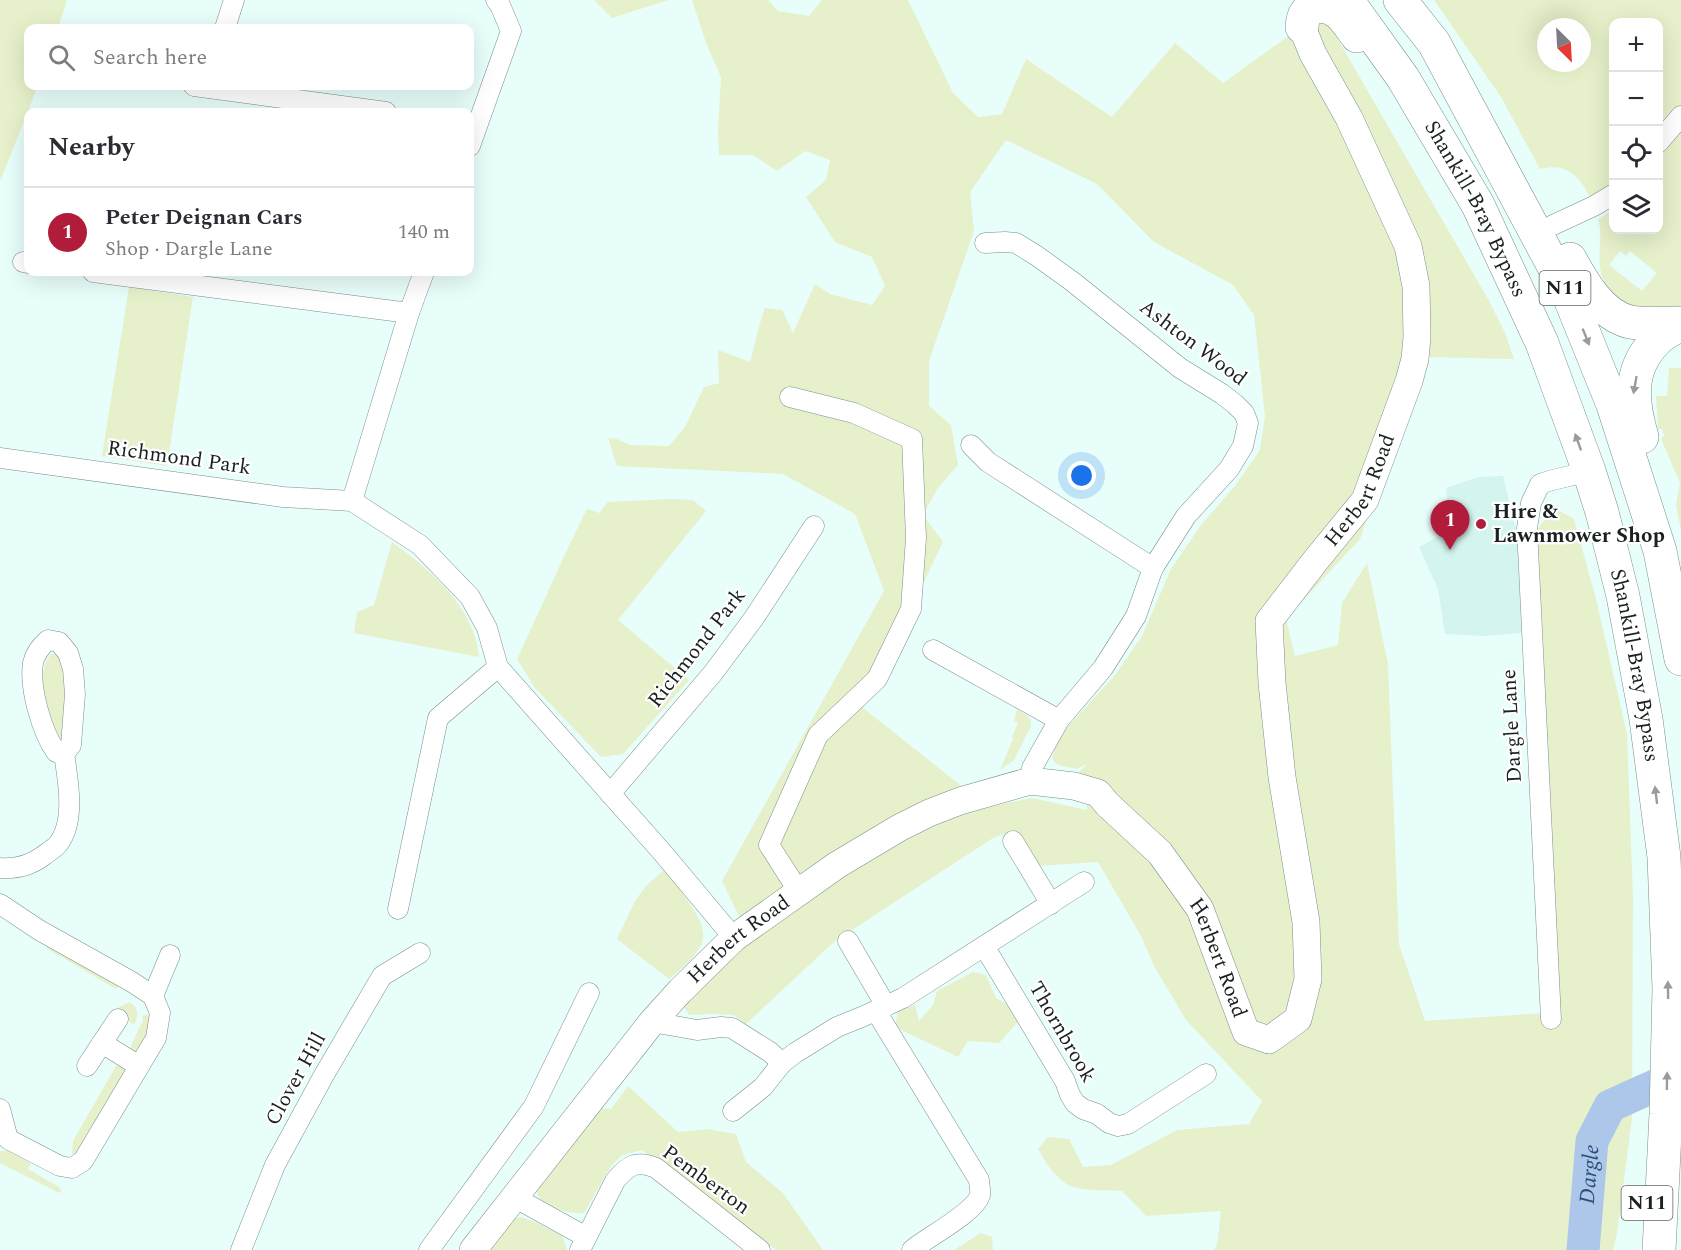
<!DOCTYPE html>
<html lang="en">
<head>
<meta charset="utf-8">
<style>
	body { margin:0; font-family:Spectral,serif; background:#f2f2f3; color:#2b2b33 }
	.controls { position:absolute; right:18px; top:18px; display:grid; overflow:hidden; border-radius:12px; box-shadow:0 6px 24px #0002 }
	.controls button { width:54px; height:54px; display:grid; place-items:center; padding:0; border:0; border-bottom:2px solid #e1e1e2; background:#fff; color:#2b2b33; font:30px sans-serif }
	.compass { position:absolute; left:1537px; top:18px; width:54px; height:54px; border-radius:50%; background:#fff; box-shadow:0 6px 24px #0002; rotate:156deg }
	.you { position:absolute; left:1082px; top:476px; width:21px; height:21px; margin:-15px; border:4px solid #fff; border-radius:50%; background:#1a73e8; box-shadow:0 0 0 9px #1a73e833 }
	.badge { display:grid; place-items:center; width:39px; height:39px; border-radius:50%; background:#b01c3a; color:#fff; font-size:20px; font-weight:700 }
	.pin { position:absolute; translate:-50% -50px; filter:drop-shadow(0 2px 3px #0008) }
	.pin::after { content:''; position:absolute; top:32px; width:21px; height:18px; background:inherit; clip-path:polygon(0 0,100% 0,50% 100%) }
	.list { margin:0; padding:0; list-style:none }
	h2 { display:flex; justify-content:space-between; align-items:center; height:78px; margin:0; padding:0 24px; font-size:26px }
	h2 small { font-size:20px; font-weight:400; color:#7c7c81 }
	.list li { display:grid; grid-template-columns:39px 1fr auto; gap:18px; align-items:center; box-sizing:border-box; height:90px; padding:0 24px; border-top:2px solid #e1e1e2 }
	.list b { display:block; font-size:22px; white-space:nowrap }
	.list p { margin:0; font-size:20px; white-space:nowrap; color:#7c7c81 }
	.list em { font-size:20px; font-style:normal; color:#7c7c81 }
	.icon { flex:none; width:33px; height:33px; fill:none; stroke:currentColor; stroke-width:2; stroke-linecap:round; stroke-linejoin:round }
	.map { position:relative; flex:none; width:1681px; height:1250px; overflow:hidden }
	.search { position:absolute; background:#fff; box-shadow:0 6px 24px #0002; left:24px; top:24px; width:450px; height:66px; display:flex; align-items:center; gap:15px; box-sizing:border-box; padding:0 21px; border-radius:12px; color:#7c7c81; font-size:22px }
	.panel { position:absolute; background:#fff; box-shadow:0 6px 24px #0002; left:24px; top:108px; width:450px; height:168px; border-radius:12px }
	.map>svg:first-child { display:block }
	.built { fill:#d4f4f0 }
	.green { fill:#e6f0ca; fill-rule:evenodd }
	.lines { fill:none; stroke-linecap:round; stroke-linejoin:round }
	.river { stroke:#acc7ea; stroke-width:33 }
	.street-casing { stroke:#7a8e8c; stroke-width:21 }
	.secondary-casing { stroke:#7a8e8c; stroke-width:28 }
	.highway-casing { stroke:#7a8e8c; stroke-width:34 }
	.street { stroke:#fff; stroke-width:20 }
	.secondary { stroke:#fff; stroke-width:27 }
	.highway { stroke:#fff; stroke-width:33 }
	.oneway { fill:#989c9b }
	.poi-dot { fill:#b01c3a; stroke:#fff; stroke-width:2 }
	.labels { text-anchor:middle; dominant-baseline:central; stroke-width:4.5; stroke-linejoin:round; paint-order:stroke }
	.shield { fill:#fff; stroke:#5f6464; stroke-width:1.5 }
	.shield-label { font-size:20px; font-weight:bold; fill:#1a2221 }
	.street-label { font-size:21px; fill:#1a2221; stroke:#fff }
	.poi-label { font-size:21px; font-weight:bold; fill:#1a2221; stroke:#fff; text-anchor:start }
	.water-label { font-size:22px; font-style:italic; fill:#2a4d7b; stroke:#fff }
</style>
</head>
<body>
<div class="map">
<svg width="1681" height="1250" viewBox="0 0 1681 1250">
	<rect width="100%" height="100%" fill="#e8fefb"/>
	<!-- built -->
	<path class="built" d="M1503 476 1523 559 1528 632 1484 636 1445 634 1438 589 1419 547 1449 531V513L1446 488 1478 477Z"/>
	<!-- green -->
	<g class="green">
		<path d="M0 0H67L58 28H28V86H38L0 181Z"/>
		<path d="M594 0H668L612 18Z"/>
		<path d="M692 0H768L778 11 809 16 822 0H908L953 93 978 117 1002 114 1026 59 1112 117 1175 43 1223 83 1322 12 1488 299 1505 333 1514 359 1423 357 1360 539 1286 619 1295 656 1338 645 1342 603 1367 563 1388 664 1399 944 1425 1021 1558 1012 1537 530 1554 508 1574 519 1596 599 1627 734 1633 896 1632 1118 1617 1233 1613 1250H1214L1217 1245 1221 1211 1146 1216 1122 1191C1108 1190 1077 1192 1065 1183 1053 1175 1045 1161 1038 1149L1048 1137 1069 1139 1083 1167 1111 1165 1177 1130 1249 1124 1262 1101 1186 1020 1154 966 1141 936 1098 862 1038 866 1015 830 993 838 835 941 746 1024 734 1015 712 1014 689 1015 682 1003 742 922 722 881 884 591 855 514 783 474 617 466 608 438 617 439 630 445 669 446 685 427 704 387 719 383 718 350 750 362 760 323 765 308 782 310 793 333 815 284 830 294 872 305 885 286 872 257 835 242 806 197 826 180 830 160 805 151 777 171 753 155H719L718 131 721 77 706 43ZM1006 140 1097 184 1154 242 1233 285 1254 315 1265 416 1260 450 1235 486 1201 525 1171 569 1142 636 1116 674 1065 730 1055 748 1052 759 1058 765 1077 769 1088 763 1078 773 1086 788 1087 810 1032 798 988 807 863 708 943 542 923 515 938 488 958 465 951 425 929 406V361L974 231 970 192Z"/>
		<path d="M1434 0H1681V106L1659 131 1658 22H1614L1613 184 1599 196 1591 200C1581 177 1567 162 1540 169L1501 97ZM1546 27H1582V63H1546Z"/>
		<path d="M1681 128V306C1672 308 1662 311 1653 310 1627 308 1602 293 1600 266 1598 250 1603 234 1598 219L1613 210 1614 230H1658L1659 156ZM1620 251 1626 256 1630 251 1657 273 1642 291 1609 265Z"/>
		<path d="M129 287 193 297 167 466 102 456Z"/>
		<path d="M1669 368H1681V530L1676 505 1680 483 1662 441 1661 438 1664 436 1662 429H1658L1656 396H1667Z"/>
		<path d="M671 499 693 500 706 511 618 620 689 680 623 754 601 757 535 688 517 659C541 609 562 558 587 509L599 513 608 502Z"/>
		<path d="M392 542C429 569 475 607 479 657L354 633 357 612 374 605Z"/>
		<path d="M51 654H57L63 660 67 672 65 736 61 740 58 738C49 716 33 675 51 654Z"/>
		<path d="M1017 709C1024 713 1032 716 1031 726L1014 760 1000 770 1013 739 1012 737 1018 723 1014 721Z"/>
		<path d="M664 870C676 885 707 920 703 939 700 954 680 970 669 979L617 939 635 901 646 886Z"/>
		<path d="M51 945 120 985 116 989 46 948Z"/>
		<path d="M973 972 986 975 996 998 1010 1006 1019 1021 999 1043 968 1041 958 1057 895 1027 898 1010 915 1005 919 1021 933 1005 937 991Z"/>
		<path d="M129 1002C139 1007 139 1016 134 1025L115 1012 119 1007Z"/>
		<path d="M152 1014 147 1036 137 1053 131 1052V1046L143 1020 142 1016Z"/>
		<path d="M126 1064 127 1071 84 1145 76 1154H72L73 1141 116 1066Z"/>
		<path d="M628 1086 678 1132 707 1129 736 1134 746 1162 783 1193 823 1250H776L642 1150 622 1155 611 1166 584 1213C574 1215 544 1207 539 1197 537 1194 537 1186 537 1182L593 1107 611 1109Z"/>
		<path d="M9 1150 31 1164 28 1169 59 1187 62 1191 59 1193 0 1163V1151Z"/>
		<path d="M521 1217 533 1221 562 1236 567 1250H485L509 1220Z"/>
		<path d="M981 1233 992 1237 993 1250H954Z"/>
	</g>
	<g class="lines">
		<!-- river -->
		<path class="river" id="s1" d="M1583 1250 1592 1141 1610 1106 1681 1074"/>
		<defs>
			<g id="street">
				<path d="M225 28 234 0"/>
				<path d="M194 86 386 112"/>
				<path d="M1658 143 1681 116"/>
				<path d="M470 146 511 31 500 5 496 0"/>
				<path d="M1553 225 1594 206 1614 194"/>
				<path d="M985 243 1005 242 1016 243 1037 256 1073 282 1180 368 1222 394 1235 404 1244 413 1248 423 1243 446 1229 469 1186 516 1153 568 1136 616 1103 668 1059 720 1032 768 1030 781"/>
				<path d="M23 262 28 263"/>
				<path d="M93 272 409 313"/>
				<path d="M790 397 854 413 912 439 916 538 911 609 877 679 818 735 769 845 799 892"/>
				<path d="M971 445 988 462 1153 568"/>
				<path d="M0 458 283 497 352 501 420 545 470 597 487 628 498 667 662 852 734 938"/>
				<path d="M352 501 409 313 424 272"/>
				<path d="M933 650 1059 720"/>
				<path d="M610 794 713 673 754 618 814 526"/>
				<path d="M1013 841 1051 904"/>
				<path d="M0 868C15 869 31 865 43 856 48 852 54 849 58 844 76 822 68 780 64 754L71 745 75 694 73 669 68 653 59 642 48 640C41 646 35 654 33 663 29 688 42 732 56 752L64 754"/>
				<path d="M0 904 39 930 132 982 153 996 160 1013 156 1038 83 1161 72 1168 60 1166 8 1139 0 1109"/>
				<path d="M398 909 438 718 498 667"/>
				<path d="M848 941 886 1006"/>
				<path d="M984 946 1065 1081 1070 1095 1075 1103 1083 1109 1097 1114 1109 1123 1118 1126 1128 1124 1206 1074"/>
				<path d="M153 996 170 955"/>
				<path d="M876 1011 979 1180C979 1184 981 1191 980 1195 975 1213 927 1237 912 1250"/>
				<path d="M118 1019 102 1043 139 1066"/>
				<path d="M1551 1019 1527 528 1531 503 1540 484C1556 478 1573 476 1589 471"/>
				<path d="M652 1022 697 1030 721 1027 732 1028 770 1052 782 1063"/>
				<path d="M87 1066 102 1043"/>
				<path d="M733 1111 763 1087 782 1063 795 1053 837 1027 864 1016 903 998 1084 882"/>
				<path d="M514 1197 586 1237"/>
				<path d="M241 1250 275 1165 324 1075 382 976 420 953"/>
				<path d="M429 1250 534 1106 589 993"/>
				<path d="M580 1250 615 1181C628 1165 636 1160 656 1168L760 1250"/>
			</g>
			<g id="secondary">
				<path id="s2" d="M473 1250 652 1022 680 991 734 938 837 865 899 828 929 813 960 801 1030 781 1074 786 1098 793 1107 804 1160 853 1200 909 1246 1032 1269 1040 1298 1019 1308 979 1306 922 1282 777 1272 683 1269 621 1316 560 1365 500 1409 381 1415 359 1417 337 1416 286 1408 246 1349 118 1313 54 1302 27"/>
			</g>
			<g id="highway">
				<path id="s3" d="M1347 0 1403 78 1478 205 1542 343 1589 471 1602 512 1623 596 1646 719 1664 857 1669 989 1666 1114 1659 1250"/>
				<path d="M1400 0 1434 43 1567 291 1613 405 1660 551 1681 659"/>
				<path d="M1302 27C1303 16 1305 9 1317 7 1336 3 1347 22 1357 36"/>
				<path d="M1570 259C1583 283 1601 315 1630 322 1646 325 1664 323 1681 323"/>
				<path d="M1642 437C1631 399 1628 366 1660 337 1666 332 1674 328 1681 325"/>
			</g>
		</defs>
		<!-- street casing -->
		<use href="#street" class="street-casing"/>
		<!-- secondary casing -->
		<use href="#secondary" class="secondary-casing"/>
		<!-- highway casing -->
		<use href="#highway" class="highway-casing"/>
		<!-- street -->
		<use href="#street" class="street"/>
		<!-- secondary -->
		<use href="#secondary" class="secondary"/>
		<!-- highway -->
		<use href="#highway" class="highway"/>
	</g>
	<!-- one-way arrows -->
	<defs><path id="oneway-solid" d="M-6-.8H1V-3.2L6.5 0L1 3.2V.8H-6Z" transform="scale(1.5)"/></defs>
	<g class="oneway">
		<use href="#oneway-solid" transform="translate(1586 337) rotate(68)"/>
		<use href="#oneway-solid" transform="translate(1635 385) rotate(100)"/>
		<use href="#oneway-solid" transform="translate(1578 442) rotate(-110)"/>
		<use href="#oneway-solid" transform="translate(1656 795) rotate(-97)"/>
		<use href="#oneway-solid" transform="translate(1668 990) rotate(-91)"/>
		<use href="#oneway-solid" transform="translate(1667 1081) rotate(-89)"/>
	</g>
	<!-- markers -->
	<circle class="poi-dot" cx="1481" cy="524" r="6"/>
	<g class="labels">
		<!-- shield labels -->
		<g class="shield">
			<rect x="1539.5" y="271" width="51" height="34" rx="4.5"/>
			<rect x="1621.5" y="1186" width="51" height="34" rx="4.5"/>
		</g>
		<g class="shield-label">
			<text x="1565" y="288">N11</text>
			<text x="1647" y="1203">N11</text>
		</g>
		<!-- street labels -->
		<g class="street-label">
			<text stroke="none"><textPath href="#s3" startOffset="246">Shankill-Bray Bypass</textPath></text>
			<text transform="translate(1193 343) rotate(37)">Ashton Wood</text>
			<text transform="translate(179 458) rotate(8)">Richmond Park</text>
			<text stroke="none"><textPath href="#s2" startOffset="1724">Herbert Road</textPath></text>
			<text transform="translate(697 648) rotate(-52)">Richmond Park</text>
			<text stroke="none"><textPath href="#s3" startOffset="732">Shankill-Bray Bypass</textPath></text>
			<text transform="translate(1512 726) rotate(-93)">Dargle Lane</text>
			<text stroke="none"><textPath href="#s2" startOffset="410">Herbert Road</textPath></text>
			<text stroke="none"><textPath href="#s2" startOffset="1022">Herbert Road</textPath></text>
			<text transform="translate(1062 1032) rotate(60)">Thornbrook</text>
			<text transform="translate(296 1079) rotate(-61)">Clover Hill</text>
			<text transform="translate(706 1180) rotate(36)">Pemberton</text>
		</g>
		<!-- poi labels -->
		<g class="poi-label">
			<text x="1493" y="512">Hire &amp;<tspan x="1493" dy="24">Lawnmower Shop</tspan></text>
		</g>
		<!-- water labels -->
		<g class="water-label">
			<text stroke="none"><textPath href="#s1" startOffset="76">Dargle</textPath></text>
		</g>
	</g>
</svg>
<div class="controls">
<button>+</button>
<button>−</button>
<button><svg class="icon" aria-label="locate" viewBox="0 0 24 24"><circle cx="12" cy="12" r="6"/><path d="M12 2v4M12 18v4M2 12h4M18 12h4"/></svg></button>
<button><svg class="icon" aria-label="layers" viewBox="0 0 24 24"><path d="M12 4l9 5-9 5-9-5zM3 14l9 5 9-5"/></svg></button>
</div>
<svg class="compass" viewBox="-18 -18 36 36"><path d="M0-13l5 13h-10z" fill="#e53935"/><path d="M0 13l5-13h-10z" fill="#7c7c81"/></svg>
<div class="you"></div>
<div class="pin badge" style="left:1450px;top:550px">1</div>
<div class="search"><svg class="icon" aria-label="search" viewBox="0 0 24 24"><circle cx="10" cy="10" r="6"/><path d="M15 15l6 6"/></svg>Search here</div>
<section class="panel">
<h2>Nearby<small></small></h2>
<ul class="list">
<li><span class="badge">1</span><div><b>Peter Deignan Cars</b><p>Shop · Dargle Lane</p></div><em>140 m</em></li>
</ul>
</section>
</div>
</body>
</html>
